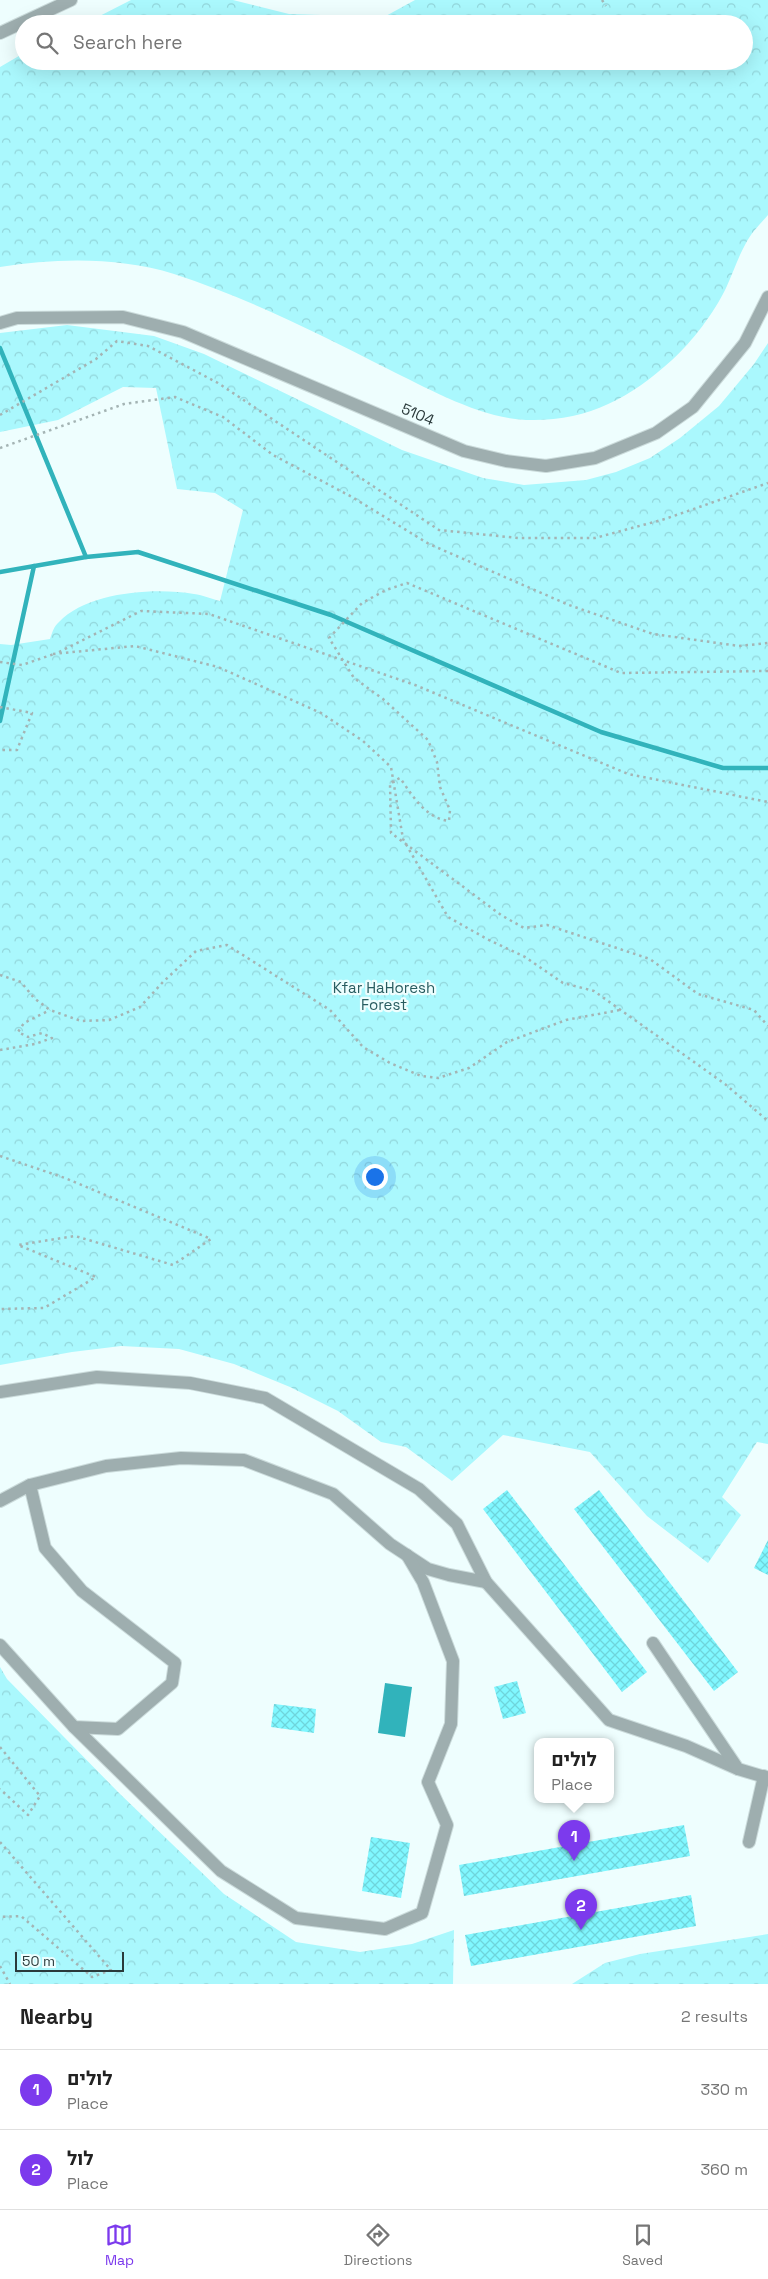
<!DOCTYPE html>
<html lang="en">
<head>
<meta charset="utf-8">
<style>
	body { margin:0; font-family:"Space Grotesk",Heebo,sans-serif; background:#f6f6f6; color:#222 }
	.scale { position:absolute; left:15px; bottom:12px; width:109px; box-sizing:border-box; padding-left:5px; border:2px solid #2a3a3b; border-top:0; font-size:14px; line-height:18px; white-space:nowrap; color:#2a3a3b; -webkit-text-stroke:4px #eefefe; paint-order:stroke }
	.you { position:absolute; left:374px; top:1176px; width:18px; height:18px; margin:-12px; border:4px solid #fff; border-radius:50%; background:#1a73e8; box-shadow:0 0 0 8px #1a73e833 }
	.badge { display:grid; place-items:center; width:32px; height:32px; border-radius:50%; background:#7c3aed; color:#fff; font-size:16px; font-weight:700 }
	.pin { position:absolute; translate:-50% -41px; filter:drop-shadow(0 1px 2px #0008) }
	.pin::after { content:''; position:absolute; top:26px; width:18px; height:15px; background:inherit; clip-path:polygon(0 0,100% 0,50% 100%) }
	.popup { position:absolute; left:534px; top:1738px; width:80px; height:65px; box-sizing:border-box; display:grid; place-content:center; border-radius:10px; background:#fff; filter:drop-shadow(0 1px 4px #0005); font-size:16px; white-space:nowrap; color:#767676 }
	.popup b { font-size:19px; color:#222 }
	.popup::after { content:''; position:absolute; left:50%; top:100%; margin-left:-10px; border:10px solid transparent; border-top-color:#fff }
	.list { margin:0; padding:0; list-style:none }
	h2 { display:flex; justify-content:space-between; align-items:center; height:65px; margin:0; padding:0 20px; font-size:21px }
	h2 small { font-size:16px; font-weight:400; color:#767676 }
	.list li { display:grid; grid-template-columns:32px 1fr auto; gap:15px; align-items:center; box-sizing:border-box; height:80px; padding:0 20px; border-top:1px solid #e0e0e0 }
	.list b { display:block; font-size:19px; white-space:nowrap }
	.list p { margin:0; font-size:16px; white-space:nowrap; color:#767676 }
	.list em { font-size:16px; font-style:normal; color:#767676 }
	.icon { flex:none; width:28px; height:28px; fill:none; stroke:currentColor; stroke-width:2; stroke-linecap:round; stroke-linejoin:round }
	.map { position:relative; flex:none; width:768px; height:1984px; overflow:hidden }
	.search { position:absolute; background:#fff; box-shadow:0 5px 20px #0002; left:15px; right:15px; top:15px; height:55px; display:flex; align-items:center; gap:12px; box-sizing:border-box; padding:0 18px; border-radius:28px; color:#767676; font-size:19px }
	.sheet { height:225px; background:#fff }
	nav { display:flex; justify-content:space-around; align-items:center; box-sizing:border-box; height:70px; border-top:1px solid #e0e0e0; background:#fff; font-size:14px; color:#767676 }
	nav a { display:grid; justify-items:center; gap:2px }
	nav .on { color:#7c3aed }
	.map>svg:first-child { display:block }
	.forest { fill:url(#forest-crowns) }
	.water { fill:#31b3bb }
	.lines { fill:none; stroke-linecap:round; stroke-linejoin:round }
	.stream { stroke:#31b3bb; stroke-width:4.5 }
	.building { fill:url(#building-cross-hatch) }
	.minor-casing { stroke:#cbdbdb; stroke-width:14 }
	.tertiary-casing { stroke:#cbdbdb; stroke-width:14 }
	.path { stroke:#a4b4b4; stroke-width:2.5; stroke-dasharray:2.5 4; stroke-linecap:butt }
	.minor { stroke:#9eaeaf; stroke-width:12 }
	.tertiary { stroke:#9eaeaf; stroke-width:12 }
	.labels { text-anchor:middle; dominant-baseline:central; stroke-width:4.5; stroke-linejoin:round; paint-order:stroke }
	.street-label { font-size:15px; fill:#2a3a3b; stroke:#eefefe }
	.park-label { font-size:15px; fill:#285c60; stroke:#eefefe }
</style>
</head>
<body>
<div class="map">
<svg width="768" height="1984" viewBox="0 0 768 1984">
	<defs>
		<pattern id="forest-crowns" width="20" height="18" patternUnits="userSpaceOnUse" patternTransform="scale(1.25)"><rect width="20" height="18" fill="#aaf8fd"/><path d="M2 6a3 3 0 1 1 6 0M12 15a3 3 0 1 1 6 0" fill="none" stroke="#92d5da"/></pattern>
		<pattern id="building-cross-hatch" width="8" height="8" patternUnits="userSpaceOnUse" patternTransform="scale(1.25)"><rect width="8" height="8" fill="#80f7ff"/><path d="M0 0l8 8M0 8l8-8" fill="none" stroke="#6fd4db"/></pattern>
	</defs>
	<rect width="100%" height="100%" fill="#eefefe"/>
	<!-- forest -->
	<g class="forest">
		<path d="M131 0H233L289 14 384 17 415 0H768V215C761 223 751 233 746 243 738 257 733 273 726 288 714 313 692 342 672 360 629 399 586 422 526 420 480 418 429 389 388 369 319 334 248 298 174 274 119 257 57 258 0 267V67L24 53V61H744V24H84Z"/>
		<path d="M67 325 154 336 204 354 402 450 483 478 524 485 586 480 616 472 650 458 680 438 719 406 754 364 768 343V1444L757 1442 722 1497 741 1515 708 1563 647 1516 590 1452 503 1435 452 1481 406 1447 381 1442 338 1411 290 1387 234 1364 179 1349 121 1346 72 1352 0 1365V644L11 645 50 639C52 633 54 626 59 622 87 592 155 587 194 594 203 595 212 599 220 601L243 510 215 493 177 489 156 388 123 387 58 420 0 432V333Z"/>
		<path d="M0 1667 7 1679 119 1793 224 1894 296 1942 360 1952 412 1944 454 1930 453 1984H0Z"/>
		<path d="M768 1934V1984H572L605 1963 640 1954Z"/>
	</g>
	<!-- water -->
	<path class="water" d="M385 1683 412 1687 405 1737 378 1733Z"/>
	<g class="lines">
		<!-- stream -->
		<g class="stream">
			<path d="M0 348 86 557"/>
			<path d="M0 572 86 557 138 552 331 615 601 732 723 768H768"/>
			<path d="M0 721 34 566"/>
		</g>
	</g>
	<!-- building -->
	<g class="building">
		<path d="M507 1490 647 1672 622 1692 483 1509Z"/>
		<path d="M599 1490 738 1672 714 1691 574 1509Z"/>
		<path d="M768 1540V1575L754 1568Z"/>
		<path d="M517 1681 526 1713 503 1719 494 1687Z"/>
		<path d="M274 1704 316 1709 314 1733 271 1727Z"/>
		<path d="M684 1825 690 1856 464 1896 459 1865Z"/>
		<path d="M371 1837 410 1843 401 1898 362 1891Z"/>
		<path d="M691 1895 696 1926 471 1966 465 1935Z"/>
	</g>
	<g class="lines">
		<defs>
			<g id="minor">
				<path d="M0 33 71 0"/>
				<path d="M0 1392 97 1377 190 1383 265 1398 419 1489 457 1524 486 1582 609 1720 686 1746 738 1769"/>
				<path d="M30 1485 106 1466 181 1458 244 1460 333 1494 390 1544 428 1569 449 1575 486 1582"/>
				<path d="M0 1501 30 1485 45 1548 82 1591 175 1663 172 1683 118 1729 74 1727 0 1645"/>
				<path d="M653 1643 738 1769 768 1778"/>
				<path d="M74 1727 221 1871 296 1918 385 1929 422 1913 447 1825 428 1782 451 1724 453 1661 423 1582 407 1555"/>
				<path d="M749 1842 764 1776"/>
			</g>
			<path id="tertiary" d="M0 323 17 318 123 317 183 332 464 451 506 461 546 466 595 458 656 433 693 407 745 343 768 297"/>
		</defs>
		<!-- minor casing -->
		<use href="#minor" class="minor-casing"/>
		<!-- tertiary casing -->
		<use href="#tertiary" class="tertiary-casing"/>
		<!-- path -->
		<g class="path">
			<path d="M602 0 606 6"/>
			<path d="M0 415 96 359 117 341 148 346 218 383 439 530 518 538H595L665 519 768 483"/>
			<path d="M0 448 124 404 175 397 223 417 273 455 352 497 429 544 569 605 653 634 739 646 768 643"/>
			<path d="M59 652 141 611 209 614 415 685 628 774 768 802"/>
			<path d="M53 654 135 646 218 667 321 713 363 741 391 767 403 839 448 917 487 939 525 957 563 983 594 991 725 1084 768 1121"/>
			<path d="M0 662 22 665 54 654"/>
			<path d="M768 671 621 673 407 583 386 590 362 603 329 638 354 678 383 699 428 740 437 762 440 787 450 810 449 821C425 818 413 796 400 778L390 783 391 833 501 915 524 928 547 925 650 959 698 994 754 1010 768 1026"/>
			<path d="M0 707 32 713 17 750H0"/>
			<path d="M0 975 21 982 34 998 50 1010 81 1021 109 1020 140 1007 163 982 196 951 227 945 330 1010 363 1047 390 1063 421 1076 438 1078 469 1068 507 1042 566 1020 620 1010"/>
			<path d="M0 1050 35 1044 52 1038 42 1033 28 1037 18 1032 24 1023 50 1010"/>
			<path d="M0 1156 65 1178 211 1239 173 1265 75 1236 18 1245 96 1277 44 1308 0 1309"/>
			<path d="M0 1747 40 1796 28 1815 0 1789"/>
			<path d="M0 1842 111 1970 92 1977 21 1916 0 1917"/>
			<path d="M0 1966 10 1984"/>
		</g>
		<!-- minor -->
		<use href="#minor" class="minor"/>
		<!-- tertiary -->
		<use href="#tertiary" class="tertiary"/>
	</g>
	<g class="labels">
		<!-- street labels -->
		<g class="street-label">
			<text transform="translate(418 414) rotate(23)">5104</text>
		</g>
		<!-- park labels -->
		<g class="park-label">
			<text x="384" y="987">Kfar HaHoresh<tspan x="384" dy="17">Forest</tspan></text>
		</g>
	</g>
</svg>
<div class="scale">50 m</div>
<div class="you"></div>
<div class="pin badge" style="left:574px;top:1861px">1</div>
<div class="popup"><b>לולים</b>Place</div>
<div class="pin badge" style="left:581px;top:1930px">2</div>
<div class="search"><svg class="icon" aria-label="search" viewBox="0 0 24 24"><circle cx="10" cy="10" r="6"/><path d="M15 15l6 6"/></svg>Search here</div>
</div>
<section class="sheet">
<h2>Nearby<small>2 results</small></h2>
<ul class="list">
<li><span class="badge">1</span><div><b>לולים</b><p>Place</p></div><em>330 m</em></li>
<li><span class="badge">2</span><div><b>לול</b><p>Place</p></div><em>360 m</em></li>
</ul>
</section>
<nav>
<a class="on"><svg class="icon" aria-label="map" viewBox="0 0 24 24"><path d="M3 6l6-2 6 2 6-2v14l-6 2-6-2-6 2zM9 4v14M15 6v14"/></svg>Map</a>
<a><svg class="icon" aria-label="directions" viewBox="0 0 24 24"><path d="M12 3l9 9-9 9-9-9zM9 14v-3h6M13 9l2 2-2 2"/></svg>Directions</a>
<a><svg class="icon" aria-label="saved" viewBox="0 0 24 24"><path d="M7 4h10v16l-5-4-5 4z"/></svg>Saved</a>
</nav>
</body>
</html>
